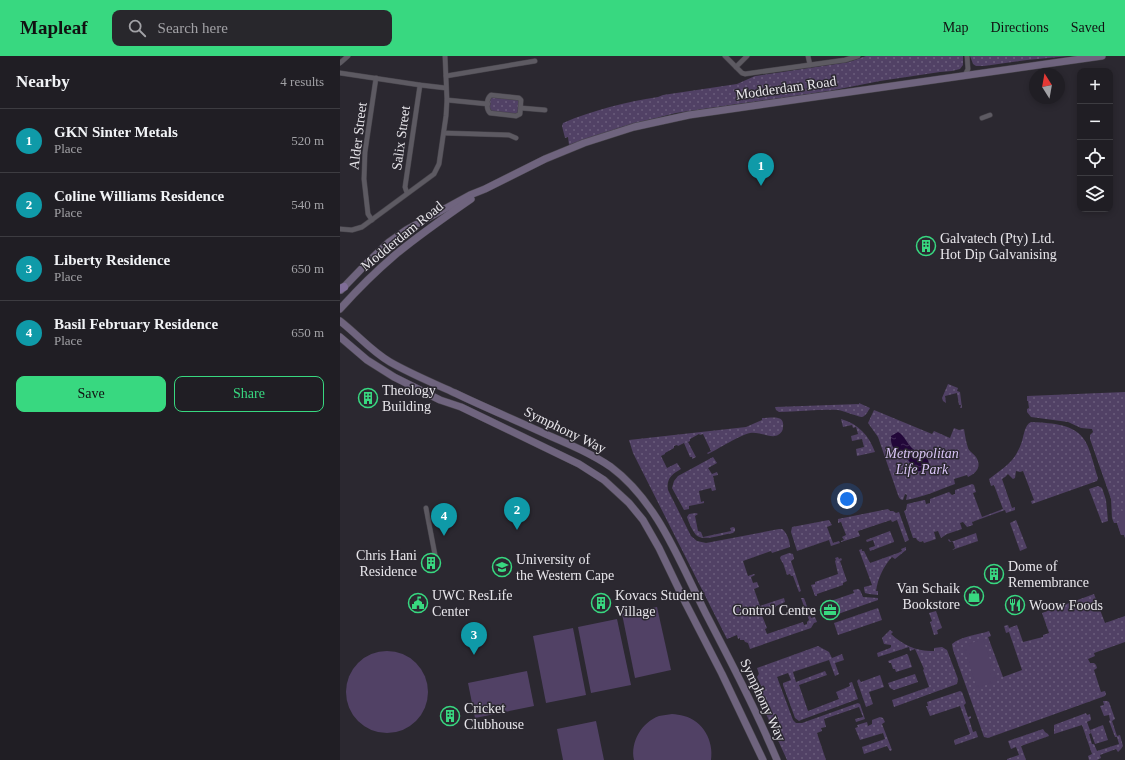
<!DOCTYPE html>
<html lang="en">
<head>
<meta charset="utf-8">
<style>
	body { margin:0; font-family:Georgia,serif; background:#28272c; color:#f1f3f6 }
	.controls { position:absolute; right:12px; top:12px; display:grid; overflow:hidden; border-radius:8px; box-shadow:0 2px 6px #0003 }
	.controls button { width:36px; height:36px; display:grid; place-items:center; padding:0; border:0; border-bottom:1px solid #3d3c41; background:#201e24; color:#f1f3f6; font:20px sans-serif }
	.compass { position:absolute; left:689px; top:12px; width:36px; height:36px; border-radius:50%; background:#201e24; box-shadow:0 2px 6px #0003; rotate:349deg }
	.you { position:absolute; left:507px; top:443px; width:14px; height:14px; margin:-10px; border:3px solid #fff; border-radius:50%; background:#1a73e8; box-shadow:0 0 0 6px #1a73e833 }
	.badge { display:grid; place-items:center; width:26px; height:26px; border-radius:50%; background:#38d880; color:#fff; font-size:13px; font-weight:700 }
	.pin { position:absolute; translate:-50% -33px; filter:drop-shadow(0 1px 2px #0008) }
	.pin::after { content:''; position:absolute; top:21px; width:14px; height:12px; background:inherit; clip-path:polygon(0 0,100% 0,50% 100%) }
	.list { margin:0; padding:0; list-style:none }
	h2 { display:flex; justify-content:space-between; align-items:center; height:52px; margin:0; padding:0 16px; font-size:17px }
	h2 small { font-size:13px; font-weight:400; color:#a2a2a6 }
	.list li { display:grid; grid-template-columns:26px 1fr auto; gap:12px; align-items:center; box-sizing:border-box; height:64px; padding:0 16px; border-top:1px solid #3d3c41 }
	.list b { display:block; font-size:15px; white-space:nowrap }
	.list p { margin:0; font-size:13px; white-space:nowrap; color:#a2a2a6 }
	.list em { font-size:13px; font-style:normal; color:#a2a2a6 }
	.actions { display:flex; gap:8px; padding:12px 16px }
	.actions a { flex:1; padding:9px 0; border:1px solid #38d880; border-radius:8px; text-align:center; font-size:14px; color:#38d880 }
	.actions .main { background:#38d880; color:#111 }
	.icon { flex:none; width:22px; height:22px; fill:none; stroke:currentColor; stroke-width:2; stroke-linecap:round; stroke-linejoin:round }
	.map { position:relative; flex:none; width:785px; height:704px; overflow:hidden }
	header { display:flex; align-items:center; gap:24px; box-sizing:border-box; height:56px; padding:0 20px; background:#38d880; color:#111 }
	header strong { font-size:19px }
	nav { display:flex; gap:22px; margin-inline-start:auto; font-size:14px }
	.search { width:280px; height:36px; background:#28272c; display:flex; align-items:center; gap:10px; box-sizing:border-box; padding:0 14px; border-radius:8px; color:#a2a2a6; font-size:15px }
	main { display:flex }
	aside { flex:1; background:#201e24 }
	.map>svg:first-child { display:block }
	.grass { fill:url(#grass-dots) }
	.pitch { fill:#514165 }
	.water { fill:url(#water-ripples) }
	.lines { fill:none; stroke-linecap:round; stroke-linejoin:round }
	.street-casing { stroke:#47444b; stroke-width:5.5 }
	.secondary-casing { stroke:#47444b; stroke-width:8 }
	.primary-casing { stroke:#47444b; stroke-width:9 }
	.street { stroke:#5d5a62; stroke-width:4.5 }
	.secondary { stroke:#6f647e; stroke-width:7 }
	.primary { stroke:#806d99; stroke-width:8 }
	.labels { text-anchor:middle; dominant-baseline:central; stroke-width:3; stroke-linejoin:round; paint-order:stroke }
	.street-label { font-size:14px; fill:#e8e6eb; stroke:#2b2830 }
	.poi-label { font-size:14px; fill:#e8e6eb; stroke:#2b2830; text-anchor:start }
	.park-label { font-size:14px; font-style:italic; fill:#dac5f7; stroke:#2b2830 }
</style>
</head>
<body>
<header>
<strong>Mapleaf</strong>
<div class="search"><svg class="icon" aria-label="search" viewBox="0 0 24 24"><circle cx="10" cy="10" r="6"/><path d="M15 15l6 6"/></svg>Search here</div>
<nav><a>Map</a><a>Directions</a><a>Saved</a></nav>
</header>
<main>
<aside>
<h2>Nearby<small>4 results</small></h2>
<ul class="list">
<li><span class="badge" style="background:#0f9aa8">1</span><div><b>GKN Sinter Metals</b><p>Place</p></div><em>520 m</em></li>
<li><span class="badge" style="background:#0f9aa8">2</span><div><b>Coline Williams Residence</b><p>Place</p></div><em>540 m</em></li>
<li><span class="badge" style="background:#0f9aa8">3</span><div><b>Liberty Residence</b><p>Place</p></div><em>650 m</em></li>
<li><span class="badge" style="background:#0f9aa8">4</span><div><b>Basil February Residence</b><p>Place</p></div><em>650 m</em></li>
</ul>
<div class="actions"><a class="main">Save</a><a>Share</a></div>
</aside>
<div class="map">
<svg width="785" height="704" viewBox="0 0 785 704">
	<defs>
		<pattern id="grass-dots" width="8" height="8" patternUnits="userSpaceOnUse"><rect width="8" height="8" fill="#514165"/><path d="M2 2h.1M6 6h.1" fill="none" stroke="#6a5c7b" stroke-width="1.8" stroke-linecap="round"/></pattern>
		<pattern id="water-ripples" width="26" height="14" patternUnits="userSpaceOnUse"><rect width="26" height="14" fill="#220739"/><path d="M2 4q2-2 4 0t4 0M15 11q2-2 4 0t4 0" fill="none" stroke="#422b56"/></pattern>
	</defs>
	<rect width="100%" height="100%" fill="#2b2830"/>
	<!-- grass -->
	<g class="grass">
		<path d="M526 0H623V9L620 13 612 15 600 16 540 25 489 35 336 57 285 70 229 89 228 81 225 82 222 70 223 67C253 54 286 46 318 41L323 39 397 28 415 20 509 6Z"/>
		<path d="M630 0H729L687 4 644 10H636L633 8Z"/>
		<path d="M151 41 180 44 178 58 151 56 149 54 150 42Z"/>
		<path d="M608 328 618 332 617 335 620 336 622 352H620L621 349H619L617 337 605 340 606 347 603 345 602 342Z"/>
		<path d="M785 336V482L784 479H781L777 467H774L772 462 771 443 750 383V379L753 376 752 373 741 372 728 366 691 361 687 356V353L689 352 688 345H687V340Z"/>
		<path d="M519 347 530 352C528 355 526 360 522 361 519 361 504 355 498 354 479 353 459 356 439 356L436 354 435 351 519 348Z"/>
		<path d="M534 354 592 378 594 375 610 382 614 372 619 374 624 373C625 379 626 386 628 392 629 395 634 398 636 401 642 410 637 417 628 421L627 419 614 423 615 428C599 434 583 441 566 444L567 439 565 438 563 444C560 444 559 441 558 439L538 381 528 367Z"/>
		<path d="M422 362C431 362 445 358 443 371 443 375 441 377 438 379 431 383 419 375 410 377 400 379 378 393 368 398L367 397 371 395 370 393 363 378 360 379 359 378 350 383V385L348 386 356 401 352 403V401H350L344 387 338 390 337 389 334 390V392L325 397V398L321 400 327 412 337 407 341 413C332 418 326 423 328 434L351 480 357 485 366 487 439 473H442C447 476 450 486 450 491L432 497 431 495 403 505 408 520 414 518 415 519 411 521 413 527 417 526 419 531 414 533 420 550 444 542 445 546 436 550V551L421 557 427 572 425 573 427 578 463 566 464 569 467 568V566L469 564 461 542H464L471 562 475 561 477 566 474 567 471 572 410 593 408 587 405 586 404 584H400V582L398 583 397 579 387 583 293 397 289 384 406 371 422 364Z"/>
		<path d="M501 363C519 368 529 380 535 396L517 400 516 393 524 391 522 383 512 385 511 380 518 378 516 371 513 372 512 369 503 371Z"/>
		<path d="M691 366C707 367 732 367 743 382 750 390 754 411 758 422L757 425 692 448 691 445 694 444 683 415 680 416 676 415 675 422 673 423 668 418 665 421 662 423 672 452 675 451V454L666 457 665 454 632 466 633 469 627 471 623 466 620 467 622 473 607 478 601 482 598 475 594 476 596 483 584 487 583 485 580 486 577 484 576 482H573L564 455 566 454 567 448 584 444H585L586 448 590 447V443L609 436 612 439 615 438V434L632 428 634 429 636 436 633 437 642 461 663 453 654 429 651 430 649 423C663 412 674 407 681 388 684 381 684 369 691 366Z"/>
		<path d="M373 401 377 407 368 412 372 418 377 416 378 419 373 420 376 434 372 435 371 432 359 435 361 446 364 445V447L349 450V453L344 454 332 432 334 425 338 420Z"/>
		<path d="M758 430 762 432 766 444 768 465 762 467 749 433Z"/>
		<path d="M548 453 550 455H553L556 457 559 456 569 484 565 486 557 464 552 466 551 464 518 475 520 480 501 486V485L504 484 502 481 506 479 501 466 498 467V463Z"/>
		<path d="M356 457 358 458 355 460 358 475 361 476 363 481 391 475 390 472 393 471 395 472V475L393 477C384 478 363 486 356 479 352 474 349 467 347 461L349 458Z"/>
		<path d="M489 464 492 469 487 471 493 487 499 485 500 487 491 490 489 484 457 495 451 476 452 471Z"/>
		<path d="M676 464 687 492 680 495 670 467Z"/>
		<path d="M550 475 554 485V486L530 495 529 492 535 490 533 484 527 486 526 484Z"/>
		<path d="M636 477 638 485 612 494 615 492 613 486H610L608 484 609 483 611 486Z"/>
		<path d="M566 491V494L555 503 552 501C543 511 538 522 536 535H538V539L529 538 525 537 524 533V531L532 529 519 494 522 493V495H524L530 507 558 497 562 495 561 493Z"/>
		<path d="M449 497 453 498 454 503 451 505 461 535 459 536 453 520H451L450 518 447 519 443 507 442 506 440 502 441 500Z"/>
		<path d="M498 501 499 503 501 502 502 504 500 505 507 525 503 527V529L477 538V540H475L471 529 475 528V526L498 518 495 505 496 504 495 502Z"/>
		<path d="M518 533 520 534 523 541 538 542V544L498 558 495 550 490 552 488 547 482 549V548L514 537 513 534Z"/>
		<path d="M754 538 765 567 785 560V586L754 597 755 600 748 603 750 607H754L756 609 757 612 754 614 761 636 765 635 766 638 765 640 648 682 644 681 613 594 612 588C621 580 638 579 649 575L651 580 648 581 663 621 682 614 669 576 666 577 664 570 668 569 669 572 677 569 683 586 703 581V579L709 577 702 557Z"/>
		<path d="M538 552 542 564 498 579 494 567Z"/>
		<path d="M596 555 602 572 597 574 598 578 594 579 590 566 592 565 589 557Z"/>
		<path d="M550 574 553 576 551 578C563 589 578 596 594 595V592L602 591 607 594 618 623 617 628 554 651 552 644 589 631 583 614 584 613 575 593 570 595 569 591 538 601 537 597 550 592 551 591V589L544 588 542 582Z"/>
		<path d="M478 590 489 596 492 602 502 598 504 604 495 607 499 618 495 620 489 604 453 616 456 626 485 615 487 619 459 629 468 655 499 643 496 636 510 630 509 627 512 626 518 643 461 664 459 665 455 662 443 629V627L451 624 448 617 437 621 453 664 456 667H462L518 647 520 648 525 663 516 666 515 663 523 661 519 651 484 663 486 671 481 672 482 675 477 677 486 704H447L427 660 415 638 423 634 417 621 419 618 417 612Z"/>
		<path d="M567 598 568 599 572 611 556 616 555 613H553L551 607H549L548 605Z"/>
		<path d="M575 618 578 626 554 634 550 632 548 627Z"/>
		<path d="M540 619 544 631 529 636 533 648 526 651 517 625 519 623 521 626Z"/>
		<path d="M620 635 622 636 626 647 624 649 628 661 631 660V662L629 663 633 676 636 675 638 681 615 689 614 684 630 678 620 650 590 660 586 650H588L587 646Z"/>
		<path d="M763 645H767L769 646 775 663 772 665 777 680 780 679 783 690 781 693 778 696 776 693 760 699 761 702 757 704H749L748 700 752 698 742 669 714 678V669L746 657 747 659 750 658 751 664 747 666 751 677 749 678 752 688H754L757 695 779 688 777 681H775L769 665 770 664 769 659 764 660 760 650 764 649Z"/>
		<path d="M540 661 543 662 545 666 542 668 552 694 550 695 547 690 524 698 522 691 545 683 543 677 520 684 515 672 518 671 517 669 527 666 528 670 532 668V664Z"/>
		<path d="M763 669 768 684 755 688 750 674Z"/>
		<path d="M703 673 705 676 708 678 709 680 681 690 686 704H667V703L679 699 676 691 671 693 668 685Z"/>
	</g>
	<!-- pitch -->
	<g class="pitch">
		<path d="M785 448V482L784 479H781L777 467 779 466 778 459 783 455 781 449Z"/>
		<path d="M317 551 331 614 295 622 282 558Z"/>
		<path d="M277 563 291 629 251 637 238 571Z"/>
		<path d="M233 572 246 639 206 647 193 580Z"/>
		<path d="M643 583 657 625 637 632 623 590Z"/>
		<circle cx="47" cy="636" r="41"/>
		<path d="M187 615 194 650 135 662 128 627Z"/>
		<path d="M332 658C336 658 340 659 344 660 363 665 374 685 371 704H294C290 686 302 666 319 660 323 659 328 659 332 658Z"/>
		<path d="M256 665 264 704H223L217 673Z"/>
	</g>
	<!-- water -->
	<path class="water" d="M558 376C564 379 567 387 571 391 579 400 587 394 589 408 586 413 578 419 573 412 571 410 571 407 568 404 559 395 550 395 551 380Z"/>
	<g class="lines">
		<defs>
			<g id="street">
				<path d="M385 0 402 17 405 18 505 4 518 0"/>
				<path d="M468 0 470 9"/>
				<path d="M0 7 8 0"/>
				<path d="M396 11 407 0"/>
				<path d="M0 17 80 29 106 32"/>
				<path d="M625 19 628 13 627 0"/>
				<path d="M106 20 195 5"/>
				<path d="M151 39 179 42 181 44 180 58 176 60 150 57C146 53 146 43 151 39Z"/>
				<path d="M107 44 148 48"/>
				<path d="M181 52 205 54"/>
				<path d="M642 62 650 59"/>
				<path d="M104 77 169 79 176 82"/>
				<path d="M67 137 65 131 80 29"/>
				<path d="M32 164 28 158 24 123 25 96 36 22"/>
				<path d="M0 173 12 174 22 171 94 118 99 108 106 60 107 44 105 0"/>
				<path d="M86 452 96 504"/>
			</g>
			<g id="secondary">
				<path d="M1 234 29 205 49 186 66 174 130 139 145 133 205 103 244 87 294 71 349 59 762 0"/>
				<path d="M0 253C17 234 35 216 55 199 79 179 105 161 131 143"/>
				<path d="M0 265C17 278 31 295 50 306 71 318 93 327 115 337 146 352 178 365 210 380 231 389 252 398 271 411 318 446 340 507 366 558 391 606 416 654 437 704"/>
				<path d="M0 281 27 304 54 321 100 344 121 351 148 364 239 408 264 424 289 447 303 464 319 492 346 548 382 618 423 704"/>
			</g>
			<path id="primary" d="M0 233 4 231"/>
		</defs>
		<!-- street casing -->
		<use href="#street" class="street-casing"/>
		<!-- secondary casing -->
		<use href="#secondary" class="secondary-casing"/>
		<!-- primary casing -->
		<use href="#primary" class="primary-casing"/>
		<!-- street -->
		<use href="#street" class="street"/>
		<!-- secondary -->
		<use href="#secondary" class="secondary"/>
		<!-- primary -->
		<use href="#primary" class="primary"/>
	</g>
	<!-- icons -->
	<defs>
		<symbol id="building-ring" viewBox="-11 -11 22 22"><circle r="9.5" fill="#2b2830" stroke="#38d880" stroke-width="1.5"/><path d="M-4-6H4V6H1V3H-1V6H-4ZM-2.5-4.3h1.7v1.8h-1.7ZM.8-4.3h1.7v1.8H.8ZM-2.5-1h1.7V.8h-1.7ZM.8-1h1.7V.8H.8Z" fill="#38d880"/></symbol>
		<symbol id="university-ring" viewBox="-11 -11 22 22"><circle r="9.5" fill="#2b2830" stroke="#38d880" stroke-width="1.5"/><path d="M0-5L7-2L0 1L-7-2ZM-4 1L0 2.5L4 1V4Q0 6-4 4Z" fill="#38d880"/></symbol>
		<symbol id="shop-ring" viewBox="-11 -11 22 22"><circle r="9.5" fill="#2b2830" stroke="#38d880" stroke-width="1.5"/><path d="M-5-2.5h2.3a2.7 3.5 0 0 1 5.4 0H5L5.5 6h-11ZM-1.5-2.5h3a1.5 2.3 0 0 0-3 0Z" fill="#38d880"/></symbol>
		<symbol id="civic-ring" viewBox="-11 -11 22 22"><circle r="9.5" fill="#2b2830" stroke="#38d880" stroke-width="1.5"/><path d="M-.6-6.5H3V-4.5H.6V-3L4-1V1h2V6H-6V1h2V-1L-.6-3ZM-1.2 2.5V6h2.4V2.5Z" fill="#38d880"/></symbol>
		<symbol id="restaurant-ring" viewBox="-11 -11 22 22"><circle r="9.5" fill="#2b2830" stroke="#38d880" stroke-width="1.5"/><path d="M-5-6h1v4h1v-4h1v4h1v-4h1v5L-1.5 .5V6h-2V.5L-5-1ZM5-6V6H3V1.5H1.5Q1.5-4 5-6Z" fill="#38d880"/></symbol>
		<symbol id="office-ring" viewBox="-11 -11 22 22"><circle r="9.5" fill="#2b2830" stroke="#38d880" stroke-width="1.5"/><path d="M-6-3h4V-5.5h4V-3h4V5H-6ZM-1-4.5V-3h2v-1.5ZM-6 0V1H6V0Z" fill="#38d880"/></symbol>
	</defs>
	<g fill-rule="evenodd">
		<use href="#building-ring" x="575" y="179" width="22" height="22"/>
		<use href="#building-ring" x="17" y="331" width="22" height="22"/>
		<use href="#building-ring" x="80" y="496" width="22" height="22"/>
		<use href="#university-ring" x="151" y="500" width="22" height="22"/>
		<use href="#building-ring" x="643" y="507" width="22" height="22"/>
		<use href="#shop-ring" x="623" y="529" width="22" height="22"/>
		<use href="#civic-ring" x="67" y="536" width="22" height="22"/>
		<use href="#building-ring" x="250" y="536" width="22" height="22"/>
		<use href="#restaurant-ring" x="664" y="538" width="22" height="22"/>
		<use href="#office-ring" x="479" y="543" width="22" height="22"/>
		<use href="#building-ring" x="99" y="649" width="22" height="22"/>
	</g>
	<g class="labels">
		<!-- street labels -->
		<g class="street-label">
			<text transform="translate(446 32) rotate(-8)">Modderdam Road</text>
			<text transform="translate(18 80) rotate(-83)">Alder Street</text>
			<text transform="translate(61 82) rotate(-82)">Salix Street</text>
			<text transform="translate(62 180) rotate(-39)">Modderdam Road</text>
			<text transform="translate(225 374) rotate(26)">Symphony Way</text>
			<text transform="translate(423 644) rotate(65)">Symphony Way</text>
		</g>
		<!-- poi labels -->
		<g class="poi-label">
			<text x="600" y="182">Galvatech (Pty) Ltd.<tspan x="600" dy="16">Hot Dip Galvanising</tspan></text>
			<text x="42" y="334">Theology<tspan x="42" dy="16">Building</tspan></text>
			<text x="77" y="499" text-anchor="end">Chris Hani<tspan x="77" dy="16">Residence</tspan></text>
			<text x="176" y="503">University of<tspan x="176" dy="16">the Western Cape</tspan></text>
			<text x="668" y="510">Dome of<tspan x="668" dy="16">Remembrance</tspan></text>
			<text x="620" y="532" text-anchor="end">Van Schaik<tspan x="620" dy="16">Bookstore</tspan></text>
			<text x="92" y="539">UWC ResLife<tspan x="92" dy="16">Center</tspan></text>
			<text x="275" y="539">Kovacs Student<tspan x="275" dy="16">Village</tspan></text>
			<text x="689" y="549">Woow Foods</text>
			<text x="476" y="554" text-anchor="end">Control Centre</text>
			<text x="124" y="652">Cricket<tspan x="124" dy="16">Clubhouse</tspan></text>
		</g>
		<!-- park labels -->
		<g class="park-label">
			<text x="582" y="397">Metropolitan<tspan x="582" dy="16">Life Park</tspan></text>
		</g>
	</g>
</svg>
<div class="controls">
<button>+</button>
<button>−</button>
<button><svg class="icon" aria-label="locate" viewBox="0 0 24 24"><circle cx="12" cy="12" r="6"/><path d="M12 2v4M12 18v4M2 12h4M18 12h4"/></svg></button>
<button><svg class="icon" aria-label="layers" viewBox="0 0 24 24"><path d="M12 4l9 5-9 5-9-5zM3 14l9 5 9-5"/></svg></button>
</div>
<svg class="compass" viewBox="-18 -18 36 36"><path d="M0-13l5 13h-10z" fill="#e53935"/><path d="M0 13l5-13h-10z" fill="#a2a2a6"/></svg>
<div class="you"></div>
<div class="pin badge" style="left:421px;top:130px;background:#0f9aa8">1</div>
<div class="pin badge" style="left:177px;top:474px;background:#0f9aa8">2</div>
<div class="pin badge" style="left:134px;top:599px;background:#0f9aa8">3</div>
<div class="pin badge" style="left:104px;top:480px;background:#0f9aa8">4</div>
</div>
</main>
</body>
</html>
